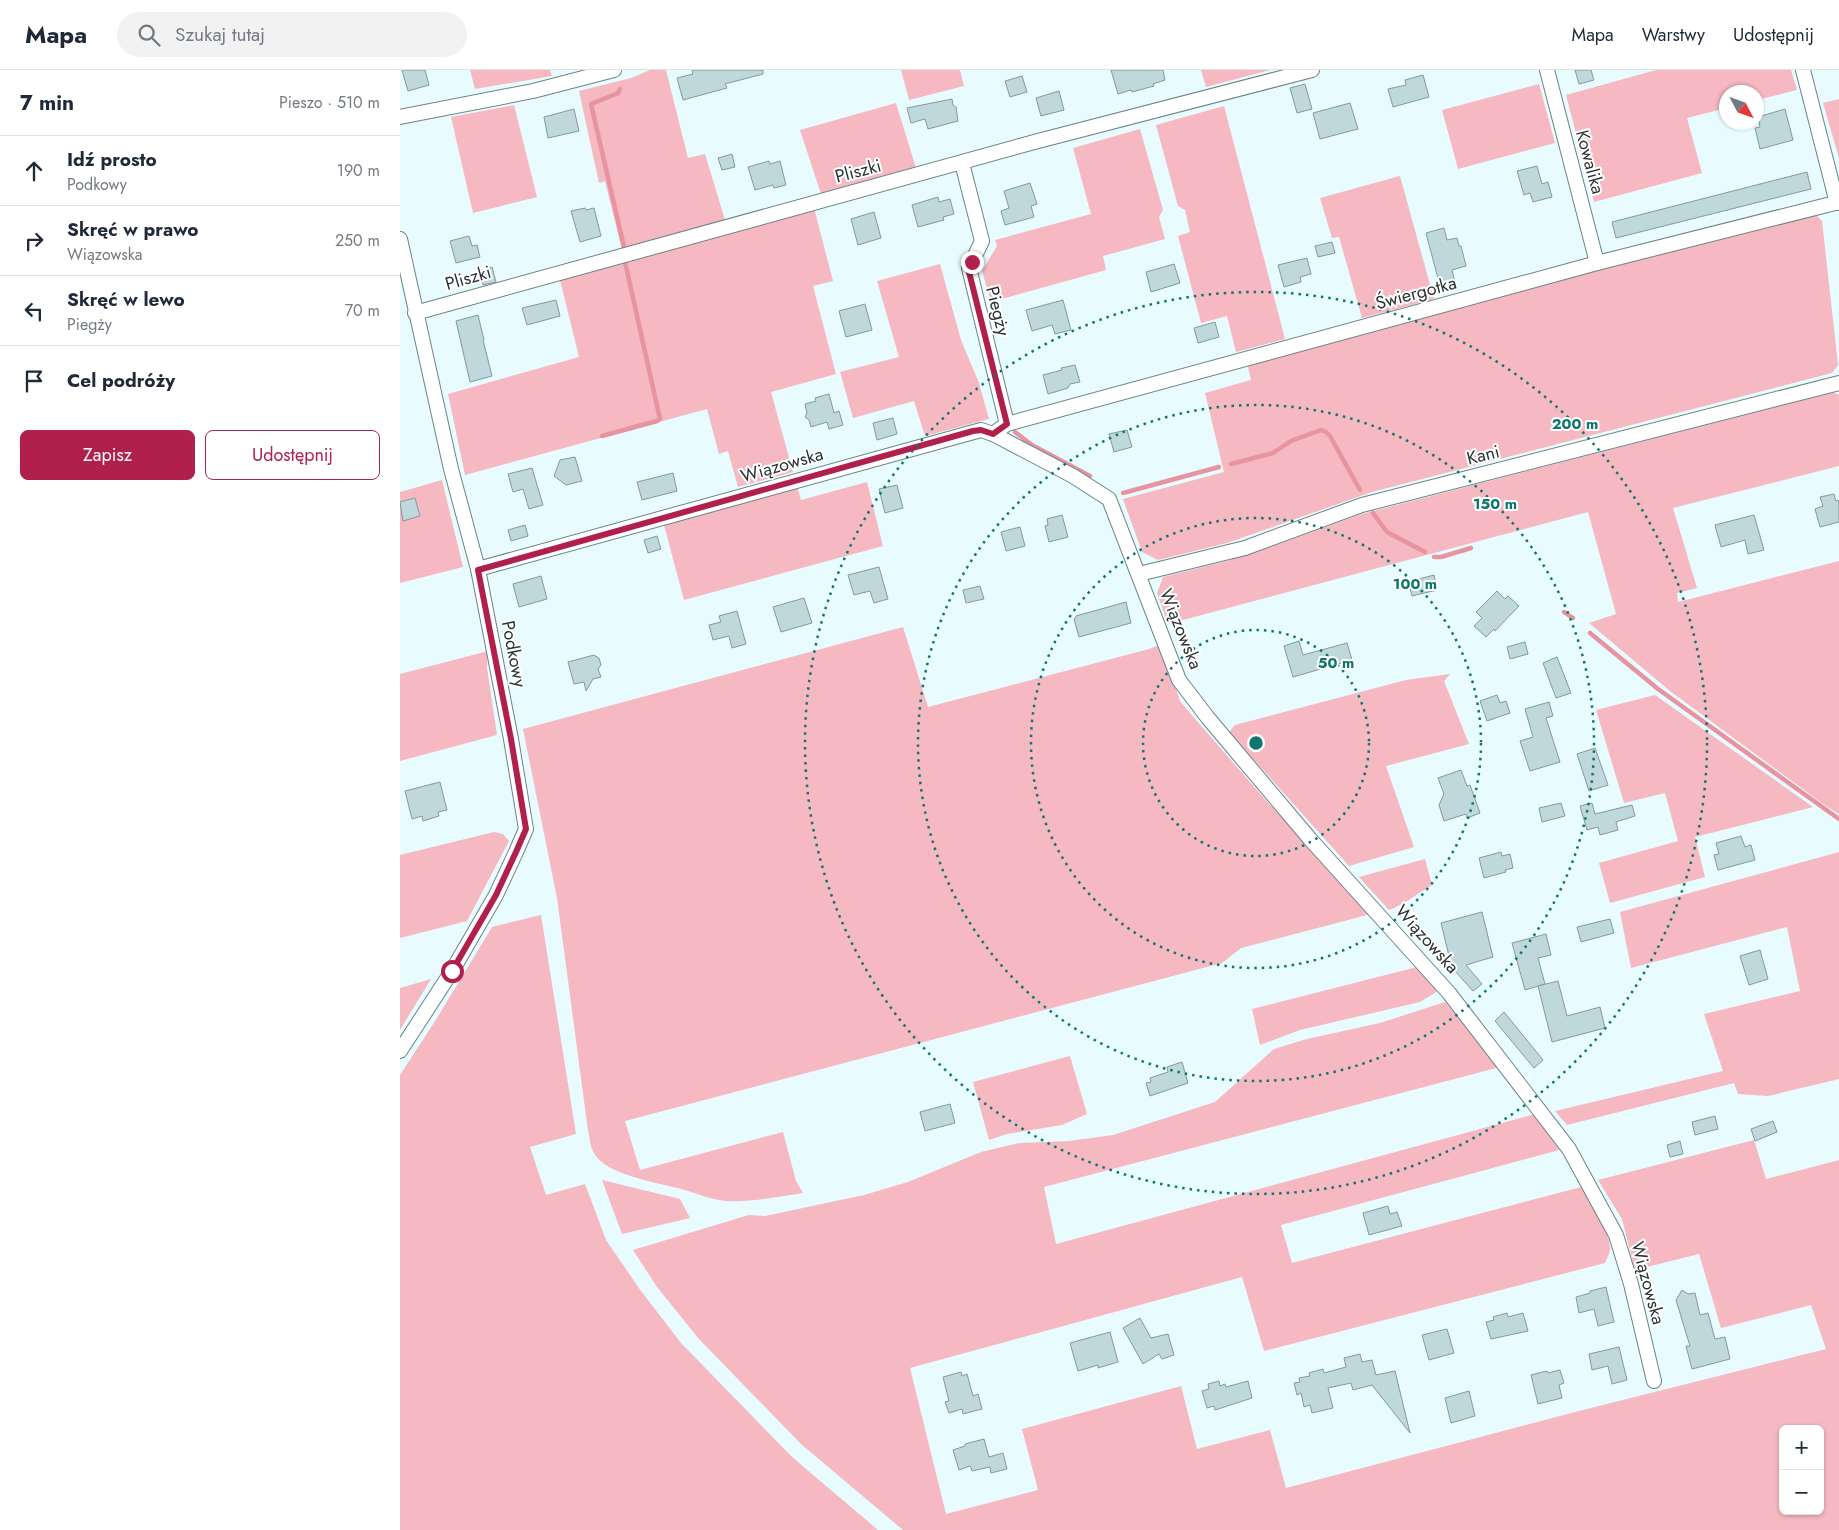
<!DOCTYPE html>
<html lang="pl">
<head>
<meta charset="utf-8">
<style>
	body { margin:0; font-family:Jost,sans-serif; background:#f2f2f3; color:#1f2937 }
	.controls { position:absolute; right:15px; bottom:15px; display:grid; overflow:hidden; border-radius:8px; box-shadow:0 1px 4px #0004 }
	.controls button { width:45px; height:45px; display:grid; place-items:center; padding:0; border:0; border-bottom:1px solid #e0e1e3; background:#fff; color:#1f2937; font:25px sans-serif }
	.compass { position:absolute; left:1319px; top:15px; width:45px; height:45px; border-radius:50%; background:#fff; box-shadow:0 1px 4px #0004; rotate:131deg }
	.stop { position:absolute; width:15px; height:15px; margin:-11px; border:4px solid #b1204d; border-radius:50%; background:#fff }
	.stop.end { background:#b1204d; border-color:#fff; box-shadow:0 1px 5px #0008 }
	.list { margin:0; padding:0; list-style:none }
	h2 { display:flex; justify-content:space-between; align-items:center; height:65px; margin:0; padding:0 20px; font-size:21px }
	h2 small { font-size:16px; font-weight:400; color:#747a83 }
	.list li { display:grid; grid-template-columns:32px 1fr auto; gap:15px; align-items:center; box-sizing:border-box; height:70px; padding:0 20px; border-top:1px solid #e0e1e3 }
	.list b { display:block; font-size:19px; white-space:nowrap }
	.list p { margin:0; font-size:16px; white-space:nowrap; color:#747a83 }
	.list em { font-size:16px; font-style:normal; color:#747a83 }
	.actions { display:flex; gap:10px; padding:15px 20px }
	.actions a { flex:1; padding:11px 0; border:1px solid #b1204d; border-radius:8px; text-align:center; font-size:18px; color:#b1204d }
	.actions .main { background:#b1204d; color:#fff }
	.icon { flex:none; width:28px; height:28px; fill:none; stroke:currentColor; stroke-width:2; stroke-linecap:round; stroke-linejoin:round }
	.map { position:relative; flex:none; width:1439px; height:1460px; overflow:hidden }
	header { display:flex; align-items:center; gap:30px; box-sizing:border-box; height:70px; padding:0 25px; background:#fff; border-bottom:1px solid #e0e1e3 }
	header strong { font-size:24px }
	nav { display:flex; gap:28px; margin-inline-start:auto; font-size:18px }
	.search { width:350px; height:45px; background:#f2f2f3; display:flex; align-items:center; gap:12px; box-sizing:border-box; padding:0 18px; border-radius:28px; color:#747a83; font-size:19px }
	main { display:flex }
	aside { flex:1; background:#fff }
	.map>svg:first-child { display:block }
	.green { fill:#f6b8c1; fill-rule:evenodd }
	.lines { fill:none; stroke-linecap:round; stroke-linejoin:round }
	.stream { stroke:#e793a0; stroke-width:4.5 }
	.building { fill:#bfd8db; stroke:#839a9d }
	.street-casing { stroke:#6c8386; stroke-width:16 }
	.street { stroke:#fff; stroke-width:14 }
	.route { stroke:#b1204d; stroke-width:6 }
	.ring { fill:none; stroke:#0f766e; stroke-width:2.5; stroke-dasharray:2.5 5 }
	.labels { text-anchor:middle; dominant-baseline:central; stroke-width:4; stroke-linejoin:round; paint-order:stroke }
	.street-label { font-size:18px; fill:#293334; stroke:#fff }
	.centre { fill:#0f766e; stroke:#fff; stroke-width:2.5 }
	.ring-label { font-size:15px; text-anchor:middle; font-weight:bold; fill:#0f766e; stroke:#fff; stroke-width:4; stroke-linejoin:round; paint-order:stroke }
</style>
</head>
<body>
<header>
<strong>Mapa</strong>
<div class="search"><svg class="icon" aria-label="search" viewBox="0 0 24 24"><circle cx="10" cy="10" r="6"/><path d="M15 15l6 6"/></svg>Szukaj tutaj</div>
<nav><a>Mapa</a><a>Warstwy</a><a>Udostępnij</a></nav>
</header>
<main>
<aside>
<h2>7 min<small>Pieszo · 510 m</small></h2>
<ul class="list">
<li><svg class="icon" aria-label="ahead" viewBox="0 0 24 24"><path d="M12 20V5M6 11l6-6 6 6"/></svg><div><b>Idź prosto</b><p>Podkowy</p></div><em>190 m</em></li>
<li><svg class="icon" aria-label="right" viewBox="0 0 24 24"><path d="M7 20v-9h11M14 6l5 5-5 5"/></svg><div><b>Skręć w prawo</b><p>Wiązowska</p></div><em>250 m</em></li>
<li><svg class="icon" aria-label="left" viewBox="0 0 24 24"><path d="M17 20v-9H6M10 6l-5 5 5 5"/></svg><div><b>Skręć w lewo</b><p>Piegży</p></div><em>70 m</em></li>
<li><svg class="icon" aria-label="arrive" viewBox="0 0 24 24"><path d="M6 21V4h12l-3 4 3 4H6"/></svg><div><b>Cel podróży</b></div></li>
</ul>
<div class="actions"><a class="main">Zapisz</a><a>Udostępnij</a></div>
</aside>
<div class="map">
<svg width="1439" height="1460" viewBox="0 0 1439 1460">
	<rect width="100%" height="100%" fill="#e8fcff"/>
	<!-- green -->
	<g class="green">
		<path d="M70 0H150L152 6 75 19Z"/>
		<path d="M250 0H266L288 88 305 84 325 150 222 180 205 111 199 113 179 21 231 8Z"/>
		<path d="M501 0H560L564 16 509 30Z"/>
		<path d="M801 0H870L806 17Z"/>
		<path d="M1256 0H1391L1397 20 1357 30 1356 22H1326V38L1287 48 1302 103 1194 132 1166 25Z"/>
		<path d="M1139 14 1155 73 1058 99 1042 40Z"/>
		<path d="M1439 29V88L1423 33Z"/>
		<path d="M496 33 516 98 421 124 400 60Z"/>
		<path d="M114 35 137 127 73 143 51 47Z"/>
		<path d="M824 36 885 269 836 282 827 246 801 253 778 166 790 162 785 140 778 136 756 55Z"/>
		<path d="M740 59 763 140 759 147 765 169 703 186 706 200 591 232 582 201 597 176 595 170 691 144 673 78Z"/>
		<path d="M1000 106 1034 229 962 248 939 167 932 168 920 128Z"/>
		<path d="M414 138 433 211 413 216 436 304 371 322 393 402 338 417 328 381 319 384 307 339 65 405 48 324 179 287 159 206Z"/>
		<path d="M1416 145 1422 151 1438 295 1432 303 972 422 827 473 758 490 742 482 723 429 824 402 805 323 851 310 847 293 1169 207Z"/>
		<path d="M540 194 561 270 579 313 589 349 525 366 514 331 453 348 440 302 499 287 477 211Z"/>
		<path d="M1433 322 1439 325V396L1273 438 1297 518 1277 523 1278 532 1439 491V744L1423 734 1270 621 1189 553 1216 544 1188 442 768 554 757 523 763 507 827 491 873 476 962 444Z"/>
		<path d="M42 410 63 497 0 513V422Z"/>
		<path d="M467 412 483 476 284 530 264 455 397 416 401 430Z"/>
		<path d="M503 557 528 637 749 579 761 574 780 631 790 643 864 728 971 844 841 878 822 893 225 1051 240 1100 383 1062 396 1111 403 1123C377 1127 352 1132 326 1131 312 1130 296 1123 281 1119 260 1113 205 1105 194 1083 190 1077 190 1068 188 1061L157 828 123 659Z"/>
		<path d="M88 581 87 598 97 665 0 691V604Z"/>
		<path d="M1050 604 1044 611 1069 674 986 696 1014 777 949 796 829 662 835 655 1006 610Z"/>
		<path d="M1255 625 1413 737 1295 767 1305 807 1210 833 1199 793 1278 771 1265 723 1224 733 1196 640Z"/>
		<path d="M94 762 103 764 109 771 67 851 0 868V785Z"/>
		<path d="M1439 782V1009L1368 1026 1338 1024 1334 1013 1167 1055 1155 1041 1323 1001 1304 944 1400 921 1387 857 1231 898 1220 842Z"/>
		<path d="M1025 789 1032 815C1018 823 1004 835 989 840L959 807Z"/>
		<path d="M141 845 176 1064 130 1077 146 1125 185 1114 206 1170 241 1221 281 1273 392 1387 478 1460H0V1005L37 948 92 857Z"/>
		<path d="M1017 897 1038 921 1020 932 900 960 860 975 852 939Z"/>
		<path d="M31 909 0 960V918Z"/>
		<path d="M1045 932 1100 997 644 1117 656 1174 1135 1044 1159 1080 881 1155 892 1193 1185 1116C1192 1131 1210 1162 1210 1178 1210 1183 1207 1188 1205 1193L864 1281 842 1207 510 1298 546 1444 638 1420 622 1359 781 1316 797 1379 870 1360 886 1418 1179 1341 1426 1279 1411 1235 1321 1258 1299 1184 1235 1200 1222 1149 1198 1110 1354 1070 1366 1109 1439 1090V1460H503L401 1374 299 1269 257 1217 233 1180 349 1145 365 1146 464 1125 508 1112 581 1082 619 1073 669 1071 713 1065 815 1032 874 979 907 969 980 953ZM1383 1359H1420V1441H1383Z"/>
		<path d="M670 986 687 1044 662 1055 607 1064 589 1070 573 1012Z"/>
		<path d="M202 1110 280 1129 290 1148 222 1164Z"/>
	</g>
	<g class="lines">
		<!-- stream -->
		<g class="stream">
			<path d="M220 19 218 23 191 34 224 177"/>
			<path d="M615 362 632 375 690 406"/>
			<path d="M202 366 257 351 260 349 225 192"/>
			<path d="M831 394 873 383 891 371 921 360 926 362 930 366 960 420"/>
			<path d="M723 423 819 397"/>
			<path d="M973 443 987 462 1025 482"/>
			<path d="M1034 487H1041L1071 478"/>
			<path d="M1164 542 1173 548"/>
			<path d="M1190 563 1258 619 1439 749"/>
		</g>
	</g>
	<!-- building -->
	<g class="building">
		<path d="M2 0H25L29 15 8 21Z"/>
		<path d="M292 0H363V4L325 14 327 18 283 30 277 8 293 4Z"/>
		<path d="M711 0H763L765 10 753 14 754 16 732 22 731 20 718 24Z"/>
		<path d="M1175 0H1191L1194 10 1179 14Z"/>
		<path d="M1023 5 1029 27 993 37 988 19 1006 15 1005 10Z"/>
		<path d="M622 6 627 22 610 27 605 11Z"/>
		<path d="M905 14 912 39 897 43 890 18Z"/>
		<path d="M659 21 664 40 641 46 636 28Z"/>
		<path d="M552 29 553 35 556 37 558 51 528 59 525 49 511 53 507 38Z"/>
		<path d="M950 33 958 59 920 69 913 43Z"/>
		<path d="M174 39 179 61 148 68 144 47Z"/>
		<path d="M1385 39 1393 70 1360 79 1355 58 1360 57 1358 47Z"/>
		<path d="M332 84 335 97 322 100 318 88Z"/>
		<path d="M369 91 370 94 380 91 386 115 374 118 373 115 355 120 348 97Z"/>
		<path d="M1137 96 1142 114 1148 112 1152 127 1133 132 1130 123 1124 125 1117 101Z"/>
		<path d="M1407 102 1411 119 1216 168 1212 152Z"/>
		<path d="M630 113 637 134 631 136 634 147 605 155 601 141 609 138 604 121Z"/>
		<path d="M538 127 539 132 550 129 554 144 543 147 544 150 518 157 512 135Z"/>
		<path d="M185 138 186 140 194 138 201 166 180 172 171 141Z"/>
		<path d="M474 142 481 168 458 175 451 149Z"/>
		<path d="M1044 158 1047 170 1057 168 1059 176H1061L1066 196 1052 200 1055 212 1040 216 1026 163Z"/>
		<path d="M69 166 72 176 77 175 80 187 56 193 50 171Z"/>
		<path d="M932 172 935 183 918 187 915 176Z"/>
		<path d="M907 188 911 204 900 207 901 212 884 217 878 195Z"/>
		<path d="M774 194 780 213 751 222 746 202Z"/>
		<path d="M92 197 96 212 83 215 79 201Z"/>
		<path d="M156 230 160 246 127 255 122 238Z"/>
		<path d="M663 230 671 260 655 264 652 255 632 261 626 240Z"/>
		<path d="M465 234 472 260 446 267 439 241Z"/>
		<path d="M78 245 84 270H83L92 306 70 312 56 251Z"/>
		<path d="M815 252 819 267 798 273 794 258Z"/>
		<path d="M675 295 680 312 670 314 668 318 648 324 643 305 662 300 661 298Z"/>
		<path d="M429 324 434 343 439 341 443 355 429 359 427 352 411 357 409 350 405 347 407 343 405 334 416 331 415 328Z"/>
		<path d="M493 348 497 364 477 370 473 353Z"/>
		<path d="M727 360 732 377 714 382 709 364Z"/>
		<path d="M175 387 182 411 166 415 154 406 160 390Z"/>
		<path d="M132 398 143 435 129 439 123 419 113 422 108 404Z"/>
		<path d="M273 403 277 421 242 430 237 412Z"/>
		<path d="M497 415 503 438 485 443 479 419Z"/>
		<path d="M1434 424 1436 431 1439 430V452L1420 457 1415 439 1423 436 1420 427Z"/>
		<path d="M15 428 20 446 3 451 0 432Z"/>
		<path d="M662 445 668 467 649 472 645 456 648 455 647 449Z"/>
		<path d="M1354 445 1364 480 1348 484 1345 470 1321 477 1315 455Z"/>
		<path d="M125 455 128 466 111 471 108 460Z"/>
		<path d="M620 457 625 476 606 481 601 462Z"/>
		<path d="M257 466 261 479 248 483 244 470Z"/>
		<path d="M479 497 488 529 474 533 470 521 454 525 448 505Z"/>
		<path d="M1034 505 1037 520 1012 526 1008 512Z"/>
		<path d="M141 506 147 529 119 537 113 514Z"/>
		<path d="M580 516 584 529 566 533 563 520Z"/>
		<path d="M1097 521 1105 529 1108 526 1119 536 1095 561 1094 559 1086 567 1074 556 1082 548 1076 542Z"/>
		<path d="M404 528 412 553 381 562 373 537Z"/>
		<path d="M726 532 731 553 679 567 674 549 676 548V546Z"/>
		<path d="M337 541 346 574 332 578 329 566 313 570 309 555 321 552 319 546Z"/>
		<path d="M899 571 903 585 947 573 952 590 893 607 884 576Z"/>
		<path d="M1125 572 1128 584 1110 589 1107 577Z"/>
		<path d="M194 585 199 588 201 595 198 599 201 607 193 609 186 621 184 612 174 614 168 592Z"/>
		<path d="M1157 587 1171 623 1156 628 1143 593Z"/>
		<path d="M1097 625 1100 633 1106 631 1110 643 1087 651 1080 631Z"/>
		<path d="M1149 632 1153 646 1146 648 1160 692 1130 701 1120 671 1133 667 1125 639Z"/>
		<path d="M1195 678 1208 715 1189 721 1177 684Z"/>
		<path d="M1061 700 1067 716 1070 715 1080 743 1067 748 1066 744 1044 751 1039 735 1044 724 1038 708Z"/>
		<path d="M40 712 47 740 38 742 39 746 23 751 22 746 12 749 5 721Z"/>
		<path d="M1161 733 1165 746 1142 752 1139 738Z"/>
		<path d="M1192 733 1195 744 1232 735 1235 746 1216 752 1218 760 1200 765 1198 757 1187 760 1180 736Z"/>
		<path d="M1341 766 1345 777 1351 775 1355 790 1318 800 1314 785 1319 784 1316 773Z"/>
		<path d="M1101 782 1102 786 1110 784 1113 798 1105 800 1106 802 1084 808 1079 788Z"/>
		<path d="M1082 842 1093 887 1066 895 1082 914 1073 921 1046 891 1050 890 1041 853Z"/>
		<path d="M1210 849 1214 863 1181 872 1177 857Z"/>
		<path d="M1146 864 1151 885 1138 888 1145 914 1125 920 1112 873Z"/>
		<path d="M1360 880 1368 909 1349 915 1340 886Z"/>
		<path d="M1158 911 1167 946 1200 937 1205 958 1152 972 1138 916Z"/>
		<path d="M1104 942 1143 990 1134 998 1095 951Z"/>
		<path d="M782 992 788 1013 750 1026 746 1013 751 1012 750 1008 768 1002 767 997Z"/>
		<path d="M550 1034 555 1053 525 1061 520 1042Z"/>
		<path d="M1315 1046 1318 1059 1295 1065 1292 1052Z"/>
		<path d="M1373 1051 1377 1062 1355 1071 1351 1059Z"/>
		<path d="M1280 1071 1283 1084 1270 1087 1267 1075Z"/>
		<path d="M988 1136 990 1144 997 1142 1002 1156 969 1165 963 1143Z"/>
		<path d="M1206 1217 1214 1252 1198 1256 1194 1239 1179 1243 1176 1227 1190 1223V1221Z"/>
		<path d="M1282 1220 1288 1224 1295 1223 1300 1245 1308 1243 1315 1269 1325 1267 1330 1289 1292 1299 1286 1276H1290L1276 1230Z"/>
		<path d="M1107 1243 1108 1247 1123 1243 1128 1261 1091 1269 1086 1252 1094 1250 1093 1247Z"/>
		<path d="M740 1248 751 1268 768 1264 774 1285 762 1289 759 1284 743 1294 723 1258Z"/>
		<path d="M1047 1259 1054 1283 1029 1290 1022 1265Z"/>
		<path d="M710 1262 718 1292 698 1298V1295L678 1301 670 1273Z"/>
		<path d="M1219 1277 1227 1310 1212 1314 1208 1296 1192 1300 1189 1284Z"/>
		<path d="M960 1284 962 1292 972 1290 976 1305 995 1301 1010 1363 972 1315 953 1320 951 1313 928 1318 933 1338 912 1343 910 1335 904 1337 901 1323 897 1325 894 1313 900 1312 899 1308 910 1306 909 1303 923 1299 924 1303 946 1297 944 1288Z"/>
		<path d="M1160 1300 1164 1313 1159 1315 1162 1328 1138 1334 1131 1305 1147 1301 1148 1303Z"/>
		<path d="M561 1302 562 1306 567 1304 573 1326 578 1324 582 1339 563 1344 562 1339 549 1343 545 1332 549 1331 543 1307Z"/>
		<path d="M819 1311 820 1316 825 1314 826 1317 848 1311 852 1328 815 1340 814 1336 807 1338 802 1321 809 1319 808 1314Z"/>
		<path d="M1069 1321 1075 1346 1051 1353 1045 1328Z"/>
		<path d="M584 1369 589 1387 603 1383 607 1399 591 1403 590 1397 572 1401 570 1396 559 1400 553 1380 565 1376V1374Z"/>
	</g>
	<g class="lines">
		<defs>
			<g id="street">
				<path d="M1147 0 1197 193"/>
				<path d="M1403 0 1437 133"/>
				<path d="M0 47 133 21 214 0"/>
				<path d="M562 93 582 171 569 198 607 354"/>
				<path d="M0 169 51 399 78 499 111 669 126 759 116 782 96 825 52 901 0 981"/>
				<path d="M15 243 638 71 912 0"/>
				<path d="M593 364 607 354 1197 193 1439 132"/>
				<path d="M78 499 581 360 593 364 673 406 709 429 779 610 808 648 910 769 1049 923 1169 1079 1216 1165 1231 1214 1254 1311"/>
				<path d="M739 504 845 478 962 435 1439 313"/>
			</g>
		</defs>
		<!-- street casing -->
		<use href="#street" class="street-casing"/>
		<!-- street -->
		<use href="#street" class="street"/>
	</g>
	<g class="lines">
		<!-- route -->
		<path class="route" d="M52 901 96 825 116 782 126 759 111 669 78 500 573 361 581 360 593 364 607 354 568 198 572 192"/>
	</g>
	<!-- distance rings -->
	<g class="ring">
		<circle cx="856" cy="673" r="113"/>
		<circle cx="856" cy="673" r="225"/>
		<circle cx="856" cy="673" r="338"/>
		<circle cx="856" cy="673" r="451"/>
	</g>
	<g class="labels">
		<!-- street labels -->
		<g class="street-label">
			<text transform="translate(1190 92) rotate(75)">Kowalika</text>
			<text transform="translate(458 101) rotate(-15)">Pliszki</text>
			<text transform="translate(68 208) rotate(-16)">Pliszki</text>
			<text transform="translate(1016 223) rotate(-15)">Świergotka</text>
			<text transform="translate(598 241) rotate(76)">Piegży</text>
			<text transform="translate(1083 385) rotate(-14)">Kani</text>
			<text transform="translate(382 395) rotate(-16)">Wiązowska</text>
			<text transform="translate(781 559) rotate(68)">Wiązowska</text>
			<text transform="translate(114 584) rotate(79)">Podkowy</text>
			<text transform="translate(1027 869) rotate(48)">Wiązowska</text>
			<text transform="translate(1248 1213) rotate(75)">Wiązowska</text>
		</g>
	</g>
	<circle cx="856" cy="673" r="8" class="centre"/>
	<g class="ring-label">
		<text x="1175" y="359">200 m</text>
		<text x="1095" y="439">150 m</text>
		<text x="1015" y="519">100 m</text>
		<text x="936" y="598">50 m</text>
	</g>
</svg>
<div class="controls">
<button>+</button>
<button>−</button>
</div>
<svg class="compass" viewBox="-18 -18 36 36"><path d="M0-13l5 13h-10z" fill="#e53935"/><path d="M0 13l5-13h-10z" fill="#747a83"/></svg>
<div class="stop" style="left:52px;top:901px"></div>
<div class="stop end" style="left:572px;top:192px"></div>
</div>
</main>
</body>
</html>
